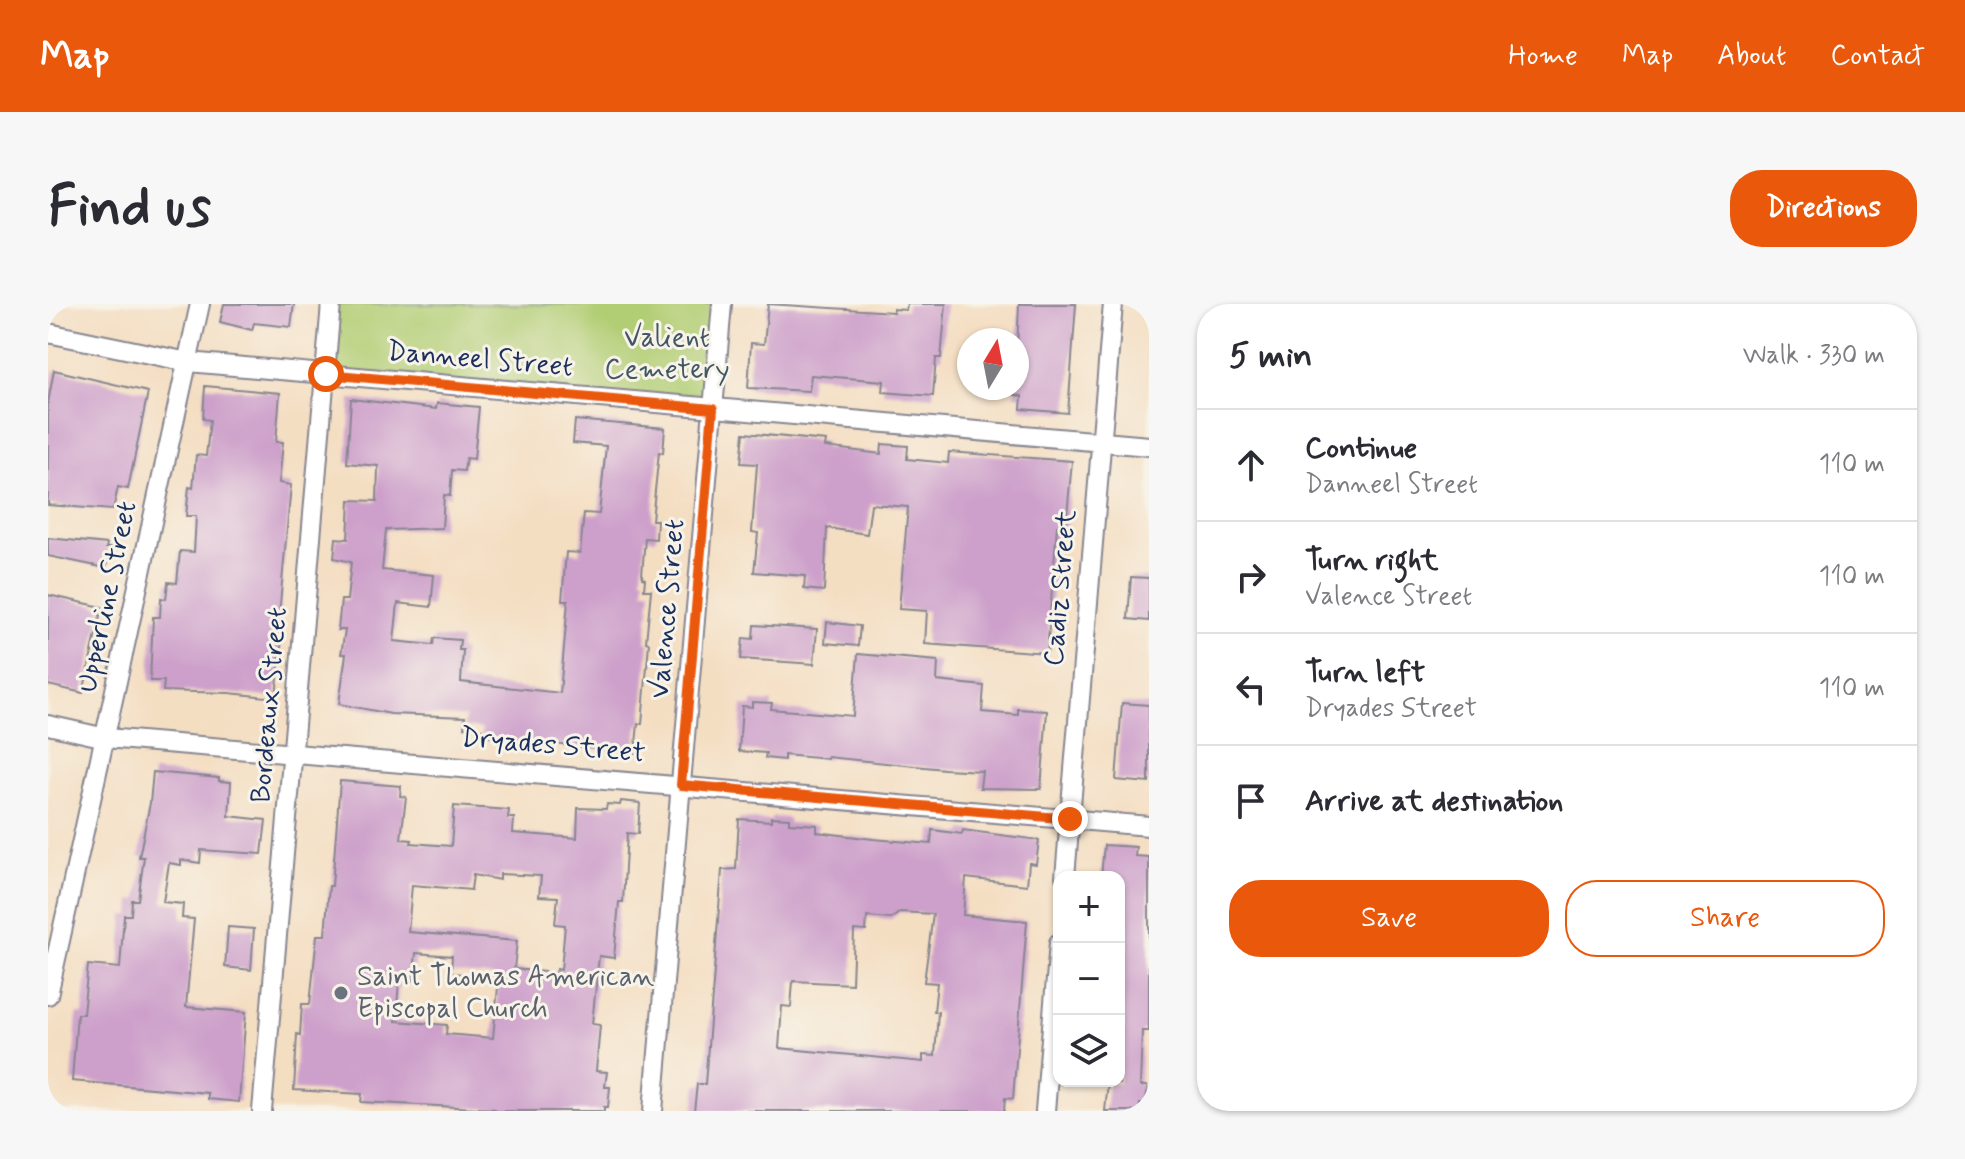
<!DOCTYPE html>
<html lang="en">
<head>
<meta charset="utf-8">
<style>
	body { margin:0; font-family:Mynerve,sans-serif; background:#f7f7f7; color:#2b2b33 }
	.controls { position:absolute; right:24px; bottom:24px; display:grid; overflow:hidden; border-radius:16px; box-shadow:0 2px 6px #0004 }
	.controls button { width:72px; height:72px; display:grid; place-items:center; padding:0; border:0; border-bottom:2px solid #e1e1e2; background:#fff; color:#2b2b33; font:40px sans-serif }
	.compass { position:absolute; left:909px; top:24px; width:72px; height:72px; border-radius:50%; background:#fff; box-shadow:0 2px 6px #0004; rotate:10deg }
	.stop { position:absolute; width:24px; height:24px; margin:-18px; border:6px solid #ea580c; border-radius:50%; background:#fff }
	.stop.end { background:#ea580c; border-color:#fff; box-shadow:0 2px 8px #0008 }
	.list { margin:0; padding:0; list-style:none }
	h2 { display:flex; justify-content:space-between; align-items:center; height:104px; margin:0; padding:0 32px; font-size:34px }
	h2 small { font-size:26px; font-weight:400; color:#7c7c81 }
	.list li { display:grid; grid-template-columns:52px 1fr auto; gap:24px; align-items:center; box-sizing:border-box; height:112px; padding:0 32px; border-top:2px solid #e1e1e2 }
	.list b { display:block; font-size:30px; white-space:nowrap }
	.list p { margin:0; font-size:26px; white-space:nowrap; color:#7c7c81 }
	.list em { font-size:26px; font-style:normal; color:#7c7c81 }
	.actions { display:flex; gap:16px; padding:24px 32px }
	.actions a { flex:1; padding:18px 0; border:2px solid #ea580c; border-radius:32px; text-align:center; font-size:28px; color:#ea580c }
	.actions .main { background:#ea580c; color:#fff }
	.icon { flex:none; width:44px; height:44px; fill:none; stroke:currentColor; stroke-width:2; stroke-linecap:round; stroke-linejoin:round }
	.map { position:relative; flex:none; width:1101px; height:807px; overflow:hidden; border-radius:32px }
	header { display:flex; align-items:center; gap:48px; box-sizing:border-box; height:112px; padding:0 40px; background:#ea580c; color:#fff }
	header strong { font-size:38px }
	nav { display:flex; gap:44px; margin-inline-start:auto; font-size:28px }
	.intro { display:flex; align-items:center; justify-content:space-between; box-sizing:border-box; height:192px; padding:0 48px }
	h1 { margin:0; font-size:56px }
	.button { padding:20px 36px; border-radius:32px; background:#ea580c; color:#fff; font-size:28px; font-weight:700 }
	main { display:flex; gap:48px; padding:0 48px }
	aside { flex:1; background:#fff; border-radius:32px; box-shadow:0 2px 6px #0004 }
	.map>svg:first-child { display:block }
	.green { fill:#b2ce75; stroke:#667e6a; stroke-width:2 }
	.building { fill:#cda0cb; fill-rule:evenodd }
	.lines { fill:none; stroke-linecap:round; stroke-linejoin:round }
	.minor-casing { stroke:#888690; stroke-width:22 }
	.minor { stroke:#fff; stroke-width:18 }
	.route { stroke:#ea580c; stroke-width:10 }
	.worship-dot { fill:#6b7280; stroke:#f7f3e8; stroke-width:3 }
	.labels { text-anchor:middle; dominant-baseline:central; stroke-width:6; stroke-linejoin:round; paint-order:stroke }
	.park-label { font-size:28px; fill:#415764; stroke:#f7f3e8 }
	.street-label { font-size:28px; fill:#1b2f5e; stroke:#f7f3e8 }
	.worship-label { font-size:28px; fill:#5b616d; stroke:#f7f3e8; text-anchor:start }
</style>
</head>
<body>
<header>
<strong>Map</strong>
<nav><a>Home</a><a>Map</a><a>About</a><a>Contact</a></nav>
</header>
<div class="intro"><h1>Find us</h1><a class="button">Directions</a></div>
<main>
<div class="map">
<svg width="1101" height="807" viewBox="0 0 1101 807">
	<rect width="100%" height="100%" fill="#f7f3e8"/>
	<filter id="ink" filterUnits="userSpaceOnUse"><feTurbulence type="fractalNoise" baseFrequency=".0125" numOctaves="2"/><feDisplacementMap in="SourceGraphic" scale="16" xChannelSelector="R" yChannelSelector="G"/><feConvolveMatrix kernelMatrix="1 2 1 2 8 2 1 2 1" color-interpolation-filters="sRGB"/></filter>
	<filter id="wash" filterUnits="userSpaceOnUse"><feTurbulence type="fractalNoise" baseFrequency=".006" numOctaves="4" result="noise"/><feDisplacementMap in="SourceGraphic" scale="32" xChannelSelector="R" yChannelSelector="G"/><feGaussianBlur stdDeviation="1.8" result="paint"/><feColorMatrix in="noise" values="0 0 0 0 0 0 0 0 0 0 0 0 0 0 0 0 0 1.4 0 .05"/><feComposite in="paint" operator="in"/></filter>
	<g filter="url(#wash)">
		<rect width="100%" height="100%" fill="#f4dec2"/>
		<!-- green -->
		<path class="green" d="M283 0H674L665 105 278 70Z"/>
		<g id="blocks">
			<!-- building -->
			<g class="building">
				<path d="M176 0H246L243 23 206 19 204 26 172 18Z"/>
				<path d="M720 0 845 8V5L858 6 859 0H898L893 54H888L885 92 835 88 836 77 763 71 761 87 700 84 703 39 716 40Z"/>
				<path d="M971 0H1028L1020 109 973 105 974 92 967 91Z"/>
				<path d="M6 66 100 88 80 185 70 183 65 206 0 201V99Z"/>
				<path d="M157 82 232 89 228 138H235L231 179 243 181 230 322H235L228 394 181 389 115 387 116 377H102L105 313H112L113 294 118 295 120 278 129 279 132 247 146 248 148 212H138L141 183 145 184 148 151 158 152 162 116 155 115Z"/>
				<path d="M303 95 388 105 389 99 431 103 426 155 418 154 416 167 404 166 402 192 396 191 394 224 338 226 334 266 386 271 383 303 350 299 346 337 385 341 386 334 412 336 411 346H415L413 378 512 389 520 297H514L518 248 532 249 536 209 551 210 558 142 525 139 527 116 617 124 615 149 611 148 604 216H609L608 235 597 234 594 271V274L597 275 596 286H603L598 338 601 339 594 420H590L587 449 433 432 434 425 416 423 417 413 343 410 291 400 298 350H293L297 326H290L293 296H299L303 258 286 254 288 234 300 235 302 196 329 197 330 162 299 159Z"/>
				<path d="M696 129 778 137 777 143 833 150 834 140 860 142 859 155 900 159 901 148 1024 157 1018 223 1009 222 999 349 877 340 879 307 851 305 860 203 823 200 819 230 779 224 776 287 756 285 757 272 706 268 710 229 704 228 709 160 693 159Z"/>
				<path d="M0 234 59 240 58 244H62L58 264 0 252Z"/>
				<path d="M1083 273 1101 274V317L1080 315Z"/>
				<path d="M0 291 54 303 35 389 0 381Z"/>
				<path d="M779 318 812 322 810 342 777 339Z"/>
				<path d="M706 321 769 325 766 360 693 355 695 334 705 335Z"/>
				<path d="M810 350 890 357 889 377 936 382 934 408 970 411V405L999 407 993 485 932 484 934 467 896 465 780 453V455L736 451V456L717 454 718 449 691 447 694 402 704 403V398L724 399 723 405 805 412Z"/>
				<path d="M1074 399 1101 401V479L1068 476Z"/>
				<path d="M105 468 171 474V477L183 478 181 512 218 516 214 550 153 546 152 559 133 556V561L121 559 115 598 135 600 134 614 146 615 138 703 198 708 191 798 160 795V789L24 777 29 710H35L40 661 72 664 76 611H83L84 596H90L96 553H91L102 499Z"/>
				<path d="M292 477 353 482 352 492 358 493 353 535 364 536 363 539 403 542 406 502 461 506 460 514H466L465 529 529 534 530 504 558 505 559 500 572 501 573 497 592 499 590 530 579 529 575 598H571L566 654 551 652 544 720 552 721 548 767 559 768 557 783H562L560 803H556V807H447V805L313 798 314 790 246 786 249 730 252 731 254 700H262L269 631H277L281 582H284ZM452 570 493 572 491 592 510 593 507 620 517 621 513 666 509 665 508 669 466 665 469 637 360 628 364 581 423 586 425 571 452 576ZM368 649 404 652 403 669 451 673 445 734 398 730 399 721 348 717 351 676 365 677Z"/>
				<path d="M723 513 741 514V519L769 521V528L825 535 883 540 884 526 914 530 915 526 991 536 988 560 981 559 979 581 918 574 915 611 979 617 965 795 957 794 956 807H646L649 780H657L674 566 688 565 691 515 723 517ZM852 608 885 610 876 678 889 679 886 708H890L887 752 875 751V758L731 744 734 702 743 703 745 677 804 680 806 626 818 627 819 613 843 615Z"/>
				<path d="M1056 541 1088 543 1087 552 1101 553V727H1094L1092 782H1099L1098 801 1092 800 1091 807H1057L1060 779 1071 780V573H1053Z"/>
				<path d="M180 623 206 625 203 666 177 663Z"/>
			</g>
		</g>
	</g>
	<g filter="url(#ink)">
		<use href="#blocks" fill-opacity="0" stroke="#888690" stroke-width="2"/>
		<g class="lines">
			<defs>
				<g id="minor">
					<path d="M0 29 140 58 1101 142"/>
					<path d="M0 421 58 434 1101 522"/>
					<path d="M1017 573 1065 0"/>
					<path d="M0 691 152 0"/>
					<path d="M214 807 283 0"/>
					<path d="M605 807 674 0"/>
					<path d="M997 807 1011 639"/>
				</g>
			</defs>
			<!-- minor casing -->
			<use href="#minor" class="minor-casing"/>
			<!-- minor -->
			<use href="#minor" class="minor"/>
		</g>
	</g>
	<g class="lines" filter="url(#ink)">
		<!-- route -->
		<path class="route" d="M278 70 665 105 633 481 1022 515"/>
	</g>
	<!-- markers -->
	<circle class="worship-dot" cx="293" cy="689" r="8"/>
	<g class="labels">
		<!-- park labels -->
		<g class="park-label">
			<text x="619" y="34">Valient<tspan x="619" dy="32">Cemetery</tspan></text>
		</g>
		<!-- street labels -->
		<g class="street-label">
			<text transform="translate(432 56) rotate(5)">Danneel Street</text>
			<text transform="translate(1013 284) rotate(-85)">Cadiz Street</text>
			<text transform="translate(60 293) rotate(-78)">Upperline Street</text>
			<text transform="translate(620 305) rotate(-85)">Valence Street</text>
			<text transform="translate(222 401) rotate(-85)">Bordeaux Street</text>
			<text transform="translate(505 442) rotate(5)">Dryades Street</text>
		</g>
		<!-- worship labels -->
		<g class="worship-label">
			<text x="309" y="673">Saint Thomas American<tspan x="309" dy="32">Episcopal Church</tspan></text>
		</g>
	</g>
</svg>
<div class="controls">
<button>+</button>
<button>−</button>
<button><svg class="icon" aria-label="layers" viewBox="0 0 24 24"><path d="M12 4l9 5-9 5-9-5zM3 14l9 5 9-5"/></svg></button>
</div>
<svg class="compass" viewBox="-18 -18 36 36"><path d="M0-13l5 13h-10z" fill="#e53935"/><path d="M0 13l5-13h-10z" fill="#7c7c81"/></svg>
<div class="stop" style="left:278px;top:70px"></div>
<div class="stop end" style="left:1022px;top:515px"></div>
</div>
<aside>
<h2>5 min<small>Walk · 330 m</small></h2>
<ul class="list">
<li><svg class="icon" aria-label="ahead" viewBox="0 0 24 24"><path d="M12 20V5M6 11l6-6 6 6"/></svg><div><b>Continue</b><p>Danneel Street</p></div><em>110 m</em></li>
<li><svg class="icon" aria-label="right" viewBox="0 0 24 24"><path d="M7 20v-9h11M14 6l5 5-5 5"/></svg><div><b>Turn right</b><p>Valence Street</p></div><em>110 m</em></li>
<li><svg class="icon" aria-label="left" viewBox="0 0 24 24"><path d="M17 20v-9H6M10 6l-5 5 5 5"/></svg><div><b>Turn left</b><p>Dryades Street</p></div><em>110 m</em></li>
<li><svg class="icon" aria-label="arrive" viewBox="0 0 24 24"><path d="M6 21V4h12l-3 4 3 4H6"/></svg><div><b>Arrive at destination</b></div></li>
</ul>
<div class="actions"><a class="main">Save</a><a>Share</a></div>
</aside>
</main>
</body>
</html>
